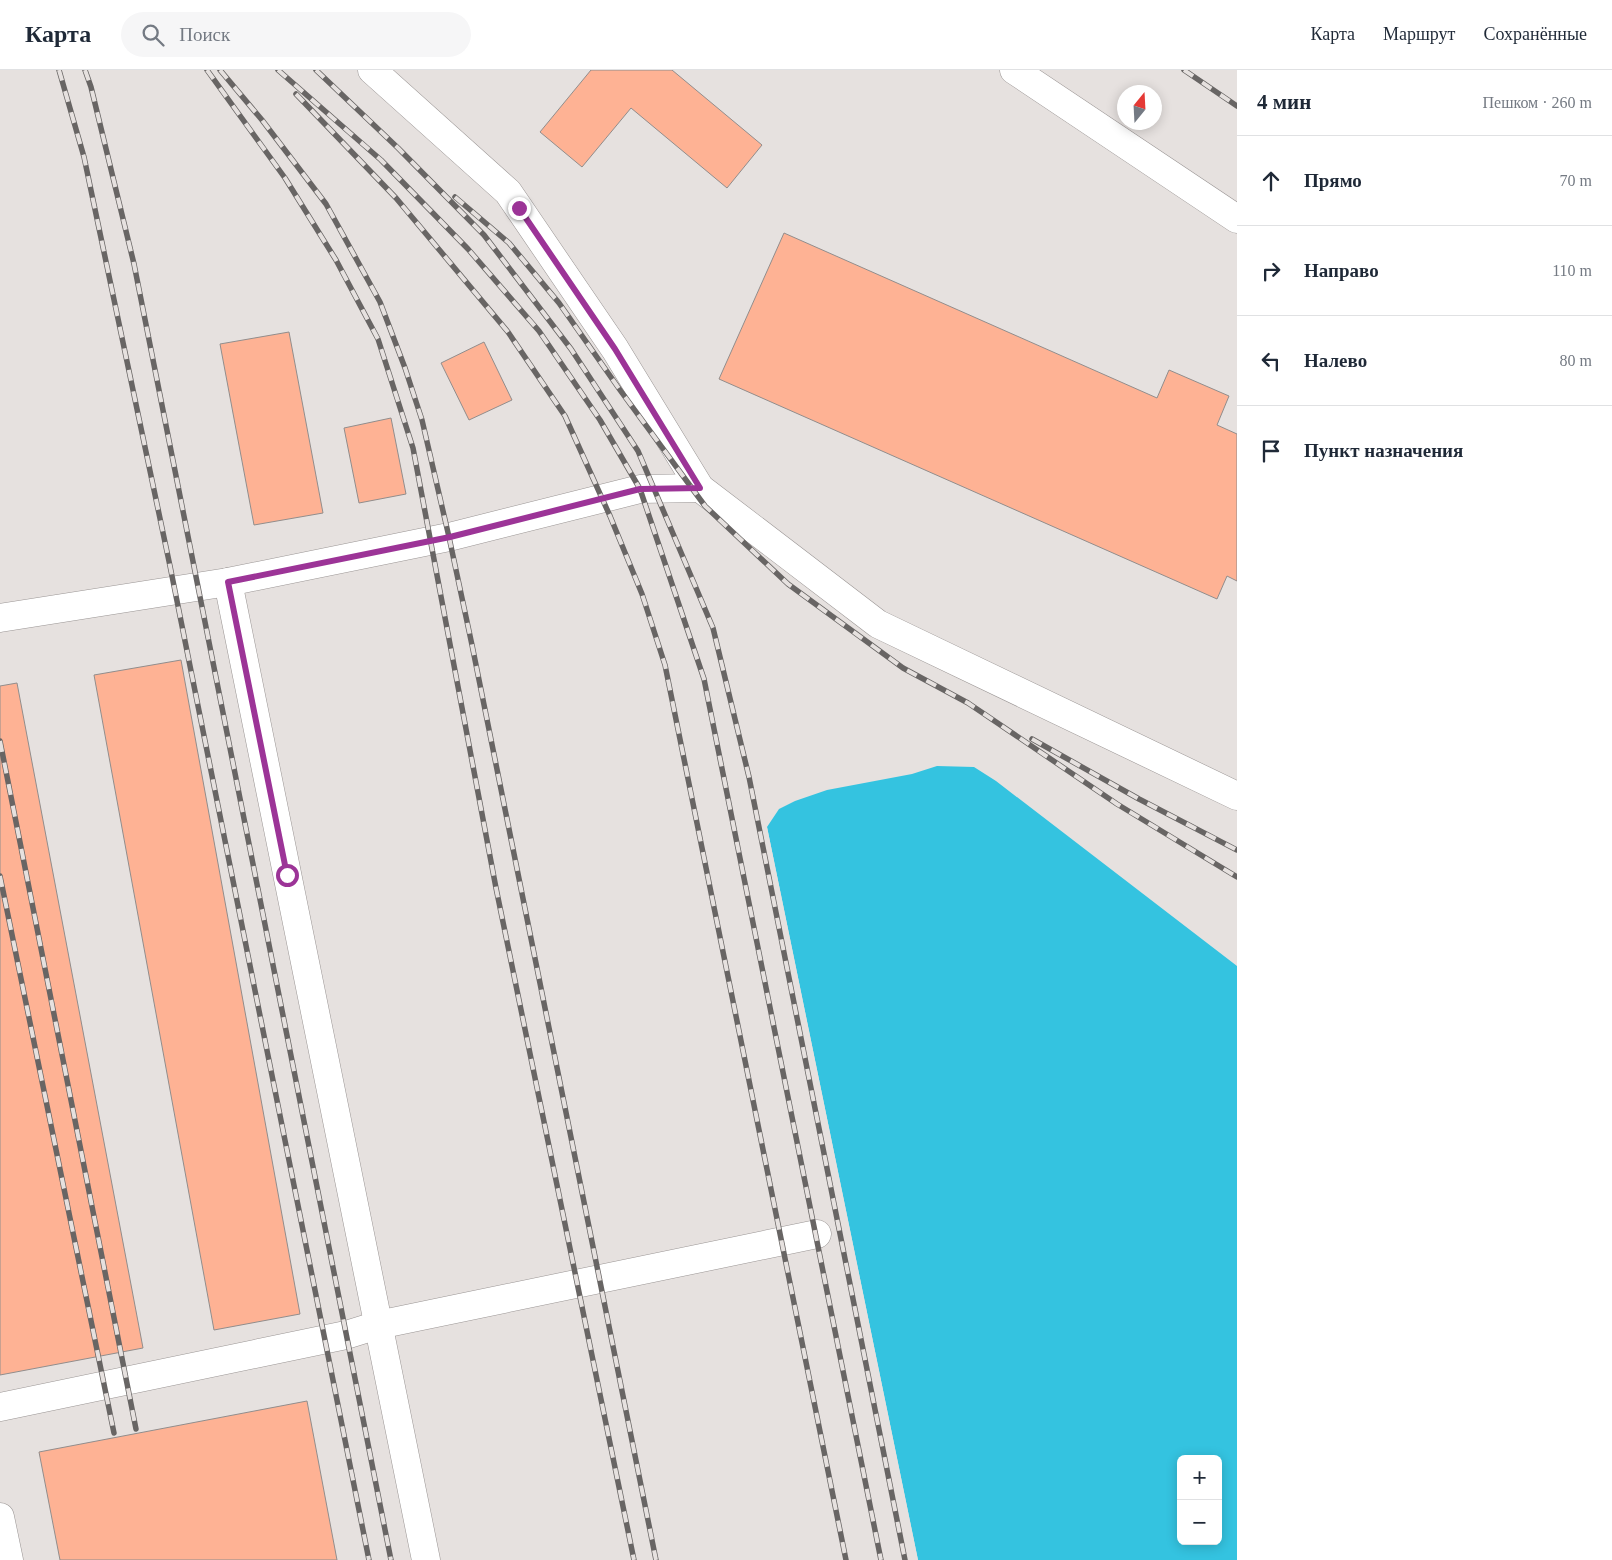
<!DOCTYPE html>
<html lang="ru">
<head>
<meta charset="utf-8">
<style>
	body { margin:0; font-family:Georgia,serif; background:#f6f6f7; color:#1f2937 }
	.controls { position:absolute; right:15px; bottom:15px; display:grid; overflow:hidden; border-radius:8px; box-shadow:0 2px 12px #0003 }
	.controls button { width:45px; height:45px; display:grid; place-items:center; padding:0; border:0; border-bottom:1px solid #e0e1e3; background:#fff; color:#1f2937; font:25px sans-serif }
	.compass { position:absolute; left:1117px; top:15px; width:45px; height:45px; border-radius:50%; background:#fff; box-shadow:0 2px 12px #0003; rotate:18deg }
	.stop { position:absolute; width:15px; height:15px; margin:-11px; border:4px solid #9c3497; border-radius:50%; background:#fff }
	.stop.end { background:#9c3497; border-color:#fff; box-shadow:0 1px 5px #0008 }
	.list { margin:0; padding:0; list-style:none }
	h2 { display:flex; justify-content:space-between; align-items:center; height:65px; margin:0; padding:0 20px; font-size:21px }
	h2 small { font-size:16px; font-weight:400; color:#747a83 }
	.list li { display:grid; grid-template-columns:32px 1fr auto; gap:15px; align-items:center; box-sizing:border-box; height:90px; padding:0 20px; border-top:1px solid #e0e1e3 }
	.list b { display:block; font-size:19px; white-space:nowrap }
	.list em { font-size:16px; font-style:normal; color:#747a83 }
	.icon { flex:none; width:28px; height:28px; fill:none; stroke:currentColor; stroke-width:2; stroke-linecap:round; stroke-linejoin:round }
	.map { position:relative; flex:none; width:1237px; height:1490px; overflow:hidden }
	header { display:flex; align-items:center; gap:30px; box-sizing:border-box; height:70px; padding:0 25px; background:#fff; border-bottom:1px solid #e0e1e3 }
	header strong { font-size:24px }
	nav { display:flex; gap:28px; margin-inline-start:auto; font-size:18px }
	.search { width:350px; height:45px; background:#f6f6f7; display:flex; align-items:center; gap:12px; box-sizing:border-box; padding:0 18px; border-radius:28px; color:#747a83; font-size:19px }
	main { display:flex }
	aside { flex:1; background:#fff }
	.map>svg:first-child { display:block }
	.water { fill:#34c3e0; fill-rule:evenodd }
	.pier { fill:#e6e1df }
	.building { fill:#feb294; stroke:#918d8c }
	.lines { fill:none; stroke-linecap:round; stroke-linejoin:round }
	.minor-casing { stroke:#9a9594; stroke-width:29 }
	.minor { stroke:#fff; stroke-width:28 }
	.rail-casing { stroke:#686564; stroke-width:5.5 }
	.rail { stroke:#e6e1df; stroke-width:4; stroke-dasharray:11; stroke-linecap:butt }
	.route { stroke:#9c3497; stroke-width:6 }
</style>
</head>
<body>
<header>
<strong>Карта</strong>
<div class="search"><svg class="icon" aria-label="search" viewBox="0 0 24 24"><circle cx="10" cy="10" r="6"/><path d="M15 15l6 6"/></svg>Поиск</div>
<nav><a>Карта</a><a>Маршрут</a><a>Сохранённые</a></nav>
</header>
<main>
<div class="map">
<svg width="1237" height="1490" viewBox="0 0 1237 1490">
	<rect width="100%" height="100%" fill="#e6e1df"/>
	<!-- water -->
	<path class="water" d="M937 696 974 697 996 711 1237 896V1490H918L767 757 779 739 795 731 827 720 912 704ZM1181 1389H1218V1471H1181Z"/>
	<!-- pier -->
	<path class="pier" d="M767 753V757L918 1490H915L765 757Z"/>
	<!-- building -->
	<g class="building">
		<path d="M591 0H672L762 75 727 118 631 38 582 97 540 62Z"/>
		<path d="M784 163 1157 328 1169 300 1229 326 1217 355 1237 364V511L1227 506 1217 529 719 309Z"/>
		<path d="M289 262 323 443 254 455 220 274Z"/>
		<path d="M484 272 512 330 469 350 441 293Z"/>
		<path d="M391 348 406 424 359 433 344 358Z"/>
		<path d="M181 590 300 1244 214 1260 94 605Z"/>
		<path d="M17 613 143 1278 0 1305V616Z"/>
		<path d="M307 1331 337 1490H60L39 1382Z"/>
	</g>
	<g class="lines">
		<defs>
			<g id="minor">
				<path d="M372 0 508 122 615 279 700 418 878 554 1237 726"/>
				<path d="M1014 0 1237 149"/>
				<path d="M228 512 426 1490"/>
				<path d="M0 548 228 512 449 467 640 419 700 418"/>
				<path d="M0 1337 346 1265 378 1255 817 1164"/>
				<path d="M0 1447 9 1490"/>
			</g>
		</defs>
		<!-- minor casing -->
		<use href="#minor" class="minor-casing"/>
		<!-- minor -->
		<use href="#minor" class="minor"/>
		<defs>
			<g id="rail">
				<path d="M59 0 84 87 170 496 369 1490"/>
				<path d="M85 0 91 17 134 194 391 1490"/>
				<path d="M207 0 285 108 336 190 378 269 413 378 496 818 634 1490"/>
				<path d="M220 0 262 50 326 134 380 232 405 298 422 350 449 467 472 575 656 1490"/>
				<path d="M278 0 381 90 468 179 539 261 600 350 640 419 704 609 881 1490"/>
				<path d="M316 0 398 78 484 165 571 279 638 381 713 558 749 707 905 1490"/>
				<path d="M1184 0 1237 36"/>
				<path d="M296 24 396 128 508 262 565 346 610 446 642 524 665 595 846 1490"/>
				<path d="M455 127 509 173 559 233 620 320 705 436 788 514 903 598 968 633 1117 734 1237 807"/>
				<path d="M1032 669 1139 729 1237 780"/>
				<path d="M0 671 136 1359"/>
				<path d="M0 806 114 1363"/>
			</g>
		</defs>
		<!-- rail casing -->
		<use href="#rail" class="rail-casing"/>
		<!-- rail -->
		<use href="#rail" class="rail"/>
	</g>
	<g class="lines">
		<!-- route -->
		<path class="route" d="M287 805 228 512 450 467 640 419 700 418 615 279 519 138"/>
	</g>
</svg>
<div class="controls">
<button>+</button>
<button>−</button>
</div>
<svg class="compass" viewBox="-18 -18 36 36"><path d="M0-13l5 13h-10z" fill="#e53935"/><path d="M0 13l5-13h-10z" fill="#747a83"/></svg>
<div class="stop" style="left:287px;top:805px"></div>
<div class="stop end" style="left:519px;top:138px"></div>
</div>
<aside>
<h2>4 мин<small>Пешком · 260 m</small></h2>
<ul class="list">
<li><svg class="icon" aria-label="ahead" viewBox="0 0 24 24"><path d="M12 20V5M6 11l6-6 6 6"/></svg><div><b>Прямо</b></div><em>70 m</em></li>
<li><svg class="icon" aria-label="right" viewBox="0 0 24 24"><path d="M7 20v-9h11M14 6l5 5-5 5"/></svg><div><b>Направо</b></div><em>110 m</em></li>
<li><svg class="icon" aria-label="left" viewBox="0 0 24 24"><path d="M17 20v-9H6M10 6l-5 5 5 5"/></svg><div><b>Налево</b></div><em>80 m</em></li>
<li><svg class="icon" aria-label="arrive" viewBox="0 0 24 24"><path d="M6 21V4h12l-3 4 3 4H6"/></svg><div><b>Пункт назначения</b></div></li>
</ul>
</aside>
</main>
</body>
</html>
